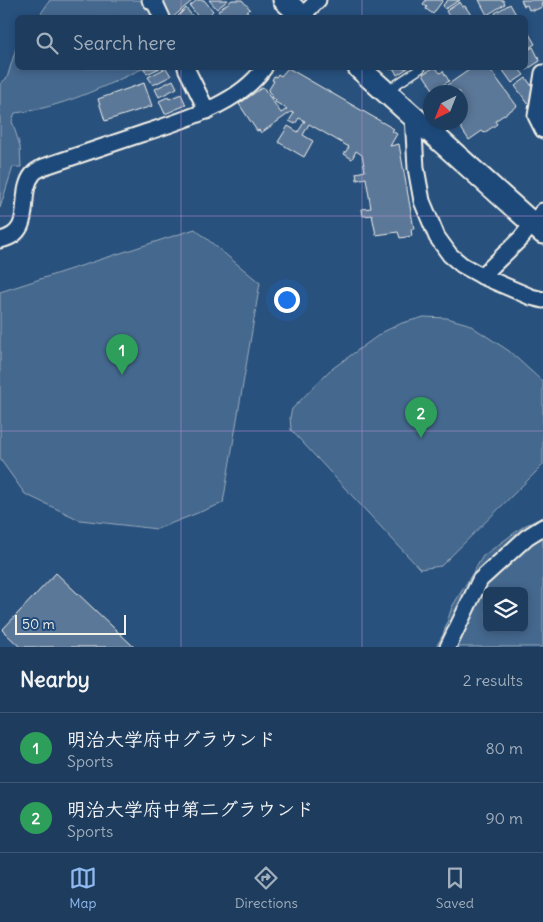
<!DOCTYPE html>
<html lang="en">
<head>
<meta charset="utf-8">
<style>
	body { margin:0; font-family:Delius,"Klee One",sans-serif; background:#2b4867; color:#f1f3f6 }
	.controls { position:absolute; right:15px; bottom:15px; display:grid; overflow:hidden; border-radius:8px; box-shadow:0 2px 8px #0003 }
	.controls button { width:45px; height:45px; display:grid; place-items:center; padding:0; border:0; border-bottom:1px solid #3c5673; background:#1e3d5e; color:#f1f3f6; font:25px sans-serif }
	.compass { position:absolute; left:423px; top:85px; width:45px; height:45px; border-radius:50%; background:#1e3d5e; box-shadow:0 2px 8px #0003; rotate:223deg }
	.scale { position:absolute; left:15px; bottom:12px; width:111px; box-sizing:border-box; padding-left:5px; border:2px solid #f4f1e8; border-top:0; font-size:14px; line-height:18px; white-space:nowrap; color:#f4f1e8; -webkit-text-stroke:4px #1f4a7a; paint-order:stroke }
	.you { position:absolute; left:286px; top:299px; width:18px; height:18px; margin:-12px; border:4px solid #fff; border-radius:50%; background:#1a73e8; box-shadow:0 0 0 8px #1a73e833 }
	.badge { display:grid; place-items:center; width:32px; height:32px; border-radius:50%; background:#90b9f0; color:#fff; font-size:16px; font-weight:700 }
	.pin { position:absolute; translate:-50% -41px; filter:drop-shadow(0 1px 2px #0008) }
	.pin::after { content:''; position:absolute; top:26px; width:18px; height:15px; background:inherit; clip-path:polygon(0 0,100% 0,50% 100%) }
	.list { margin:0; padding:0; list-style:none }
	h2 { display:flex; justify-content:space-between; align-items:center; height:65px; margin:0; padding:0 20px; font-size:21px }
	h2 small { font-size:16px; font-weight:400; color:#a1aebc }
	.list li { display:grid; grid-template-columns:32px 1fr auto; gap:15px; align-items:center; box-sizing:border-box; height:70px; padding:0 20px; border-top:1px solid #3c5673 }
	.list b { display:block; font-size:19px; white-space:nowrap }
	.list p { margin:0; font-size:16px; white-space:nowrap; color:#a1aebc }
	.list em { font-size:16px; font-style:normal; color:#a1aebc }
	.icon { flex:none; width:28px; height:28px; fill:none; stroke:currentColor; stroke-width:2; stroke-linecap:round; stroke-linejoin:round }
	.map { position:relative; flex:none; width:543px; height:647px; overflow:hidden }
	.search { position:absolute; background:#1e3d5e; box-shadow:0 2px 8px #0003; left:15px; right:15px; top:15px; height:55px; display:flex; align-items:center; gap:12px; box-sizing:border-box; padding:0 18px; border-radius:8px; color:#a1aebc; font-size:19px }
	.sheet { height:205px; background:#1e3d5e }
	nav { display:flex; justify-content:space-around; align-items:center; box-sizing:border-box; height:70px; border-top:1px solid #3c5673; background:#1e3d5e; font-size:14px; color:#a1aebc }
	nav a { display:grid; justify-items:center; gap:2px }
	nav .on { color:#90b9f0 }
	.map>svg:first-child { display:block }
	.green { fill:#45688e; stroke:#9cacbb; fill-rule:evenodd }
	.building { fill:#5b7899; stroke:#f4f1e8 }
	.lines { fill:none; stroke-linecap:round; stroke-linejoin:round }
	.lane-casing { stroke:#f4f1e8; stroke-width:11 }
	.street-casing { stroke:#f4f1e8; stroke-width:19 }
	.secondary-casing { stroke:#f4f1e8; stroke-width:25 }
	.lane { stroke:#1f4a7a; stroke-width:8 }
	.street { stroke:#1f4a7a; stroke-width:15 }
	.secondary { stroke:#1f4a7a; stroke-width:21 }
	.grid { fill:none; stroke:#b88ed4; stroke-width:1; stroke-opacity:0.55 }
</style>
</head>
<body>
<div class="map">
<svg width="543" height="647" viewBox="0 0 543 647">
	<rect width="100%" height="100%" fill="#28517e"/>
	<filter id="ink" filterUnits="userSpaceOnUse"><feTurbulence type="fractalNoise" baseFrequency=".02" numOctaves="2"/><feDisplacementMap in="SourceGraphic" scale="10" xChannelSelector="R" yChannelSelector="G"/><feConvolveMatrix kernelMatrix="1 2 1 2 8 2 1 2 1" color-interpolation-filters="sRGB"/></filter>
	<g filter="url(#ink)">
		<!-- green -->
		<g class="green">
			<path d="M50 0H141L153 17 38 18Z"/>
			<path d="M17 45 18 68H144C103 87 61 108 15 113L12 121 20 146 21 167H13L0 208V84L7 78Z"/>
			<path d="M195 229 260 283 223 503 157 529 80 520 25 494 0 459V292Z"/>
			<path d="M424 317 447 318 468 324 509 351 543 382V465L441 566 420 569 291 430 290 417 292 409 329 371 383 332 402 323Z"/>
			<path d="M543 517V647H436L443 635 452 607 483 556 524 526ZM487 591H524V628H487Z"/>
		</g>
		<!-- building -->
		<g class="building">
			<path d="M166 0H193L172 18H170L162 4Z"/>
			<path d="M197 0H204L213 11 206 18H199L190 6Z"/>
			<path d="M209 0H228L217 9Z"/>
			<path d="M232 0H242L250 9 240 18H223L218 11Z"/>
			<path d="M426 0H443L433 14 426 9 427 7 423 4Z"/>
			<path d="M448 0H460L445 9 443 5Z"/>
			<path d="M479 0H503L505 4 487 15Z"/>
			<path d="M521 0H542L543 3 541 4 542 7 533 11V9L529 10 527 5 524 6Z"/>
			<path d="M460 2 463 7 465 6 473 18H450L446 11Z"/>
			<path d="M510 4 518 18H497L495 13Z"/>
			<path d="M186 8 194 18H176Z"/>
			<path d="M528 32 535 44 526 50V33Z"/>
			<path d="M533 47 540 61 526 70V51Z"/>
			<path d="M144 68H160L147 74Z"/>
			<path d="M166 68 171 76 153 85 148 77Z"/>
			<path d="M288 68 394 129 392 131 397 134 390 146 399 144 414 229H411L412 236 400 238 398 232 376 235 372 215 363 216 362 209 371 208 366 178 357 180 356 173 365 171 362 155 356 151 352 159 344 154 349 147 309 124 303 135 313 141 304 157 278 142 288 126 298 132 305 121 299 118 295 124 289 121 294 113 291 112 261 133 259 130 257 131 239 104 263 87 281 113 287 109 275 102 276 100 271 97 272 95 268 91 274 81 272 80 274 76 276 77 278 74 281 76Z"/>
			<path d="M388 68H408L397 75 394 69H389Z"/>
			<path d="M433 68H436L440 73 443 71 449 81 434 91 423 74Z"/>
			<path d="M472 68H489L517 106 495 121 497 124 484 133 482 131 469 140 457 122H460V92H437Z"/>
			<path d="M504 68H521L519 69 524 75 512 83 502 69Z"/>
			<path d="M526 78 536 92 533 102 529 105 515 86Z"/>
			<path d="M173 80 177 88 159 97 155 89Z"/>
			<path d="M144 83 152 106 105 121 98 99Z"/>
			<path d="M181 94 186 105 165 114 159 101 168 97 169 99Z"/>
			<path d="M56 573 134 647H20L2 630Z"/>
		</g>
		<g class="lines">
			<defs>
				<path id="lane" d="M388 90 421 68"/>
				<g id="street">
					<path d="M150 0 156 5 162 18"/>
					<path d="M300 18 318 0"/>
					<path d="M186 68 207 111"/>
					<path d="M543 73 536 116 543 130"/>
					<path d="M413 116 416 168 422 201 437 237 450 255 462 265 482 276 531 297 543 300"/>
					<path d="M0 240C37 233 16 194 33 174 35 171 40 169 43 167 76 156 109 145 141 134 183 120 238 105 264 68"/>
					<path d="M482 276 521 238 543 211"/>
					<path d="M448 647 480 580 527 537 543 527"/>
				</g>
				<g id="secondary">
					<path d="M284 0 304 18"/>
					<path d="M359 68 543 233"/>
				</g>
			</defs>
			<!-- lane casing -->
			<use href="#lane" class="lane-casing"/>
			<!-- street casing -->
			<use href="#street" class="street-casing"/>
			<!-- secondary casing -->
			<use href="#secondary" class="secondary-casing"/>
			<!-- lane -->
			<use href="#lane" class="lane"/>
			<!-- street -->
			<use href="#street" class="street"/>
			<!-- secondary -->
			<use href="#secondary" class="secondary"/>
		</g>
	</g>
	<!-- grid -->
	<path class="grid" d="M181 0V18M362 0V18M181 68V647M362 68V647M0 216H543M0 431H543"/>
</svg>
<div class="controls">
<button><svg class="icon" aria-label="layers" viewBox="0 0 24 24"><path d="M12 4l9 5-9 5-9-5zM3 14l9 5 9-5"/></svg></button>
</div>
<svg class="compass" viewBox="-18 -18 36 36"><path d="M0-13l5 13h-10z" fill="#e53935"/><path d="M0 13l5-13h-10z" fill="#a1aebc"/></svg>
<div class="scale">50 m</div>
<div class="you"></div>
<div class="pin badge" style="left:122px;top:375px;background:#2e9e5b">1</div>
<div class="pin badge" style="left:421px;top:438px;background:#2e9e5b">2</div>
<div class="search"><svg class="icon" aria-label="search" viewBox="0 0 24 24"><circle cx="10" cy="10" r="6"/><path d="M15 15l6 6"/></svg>Search here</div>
</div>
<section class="sheet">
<h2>Nearby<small>2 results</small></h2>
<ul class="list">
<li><span class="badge" style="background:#2e9e5b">1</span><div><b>明治大学府中グラウンド</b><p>Sports</p></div><em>80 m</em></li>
<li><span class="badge" style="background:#2e9e5b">2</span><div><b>明治大学府中第二グラウンド</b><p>Sports</p></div><em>90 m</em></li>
</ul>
</section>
<nav>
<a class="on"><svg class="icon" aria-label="map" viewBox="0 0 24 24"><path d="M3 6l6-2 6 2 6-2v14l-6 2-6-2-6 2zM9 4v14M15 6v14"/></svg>Map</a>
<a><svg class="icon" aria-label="directions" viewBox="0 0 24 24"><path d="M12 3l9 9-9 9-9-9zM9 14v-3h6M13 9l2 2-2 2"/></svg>Directions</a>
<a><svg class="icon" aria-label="saved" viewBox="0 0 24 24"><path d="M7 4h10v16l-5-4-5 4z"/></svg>Saved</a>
</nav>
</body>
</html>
